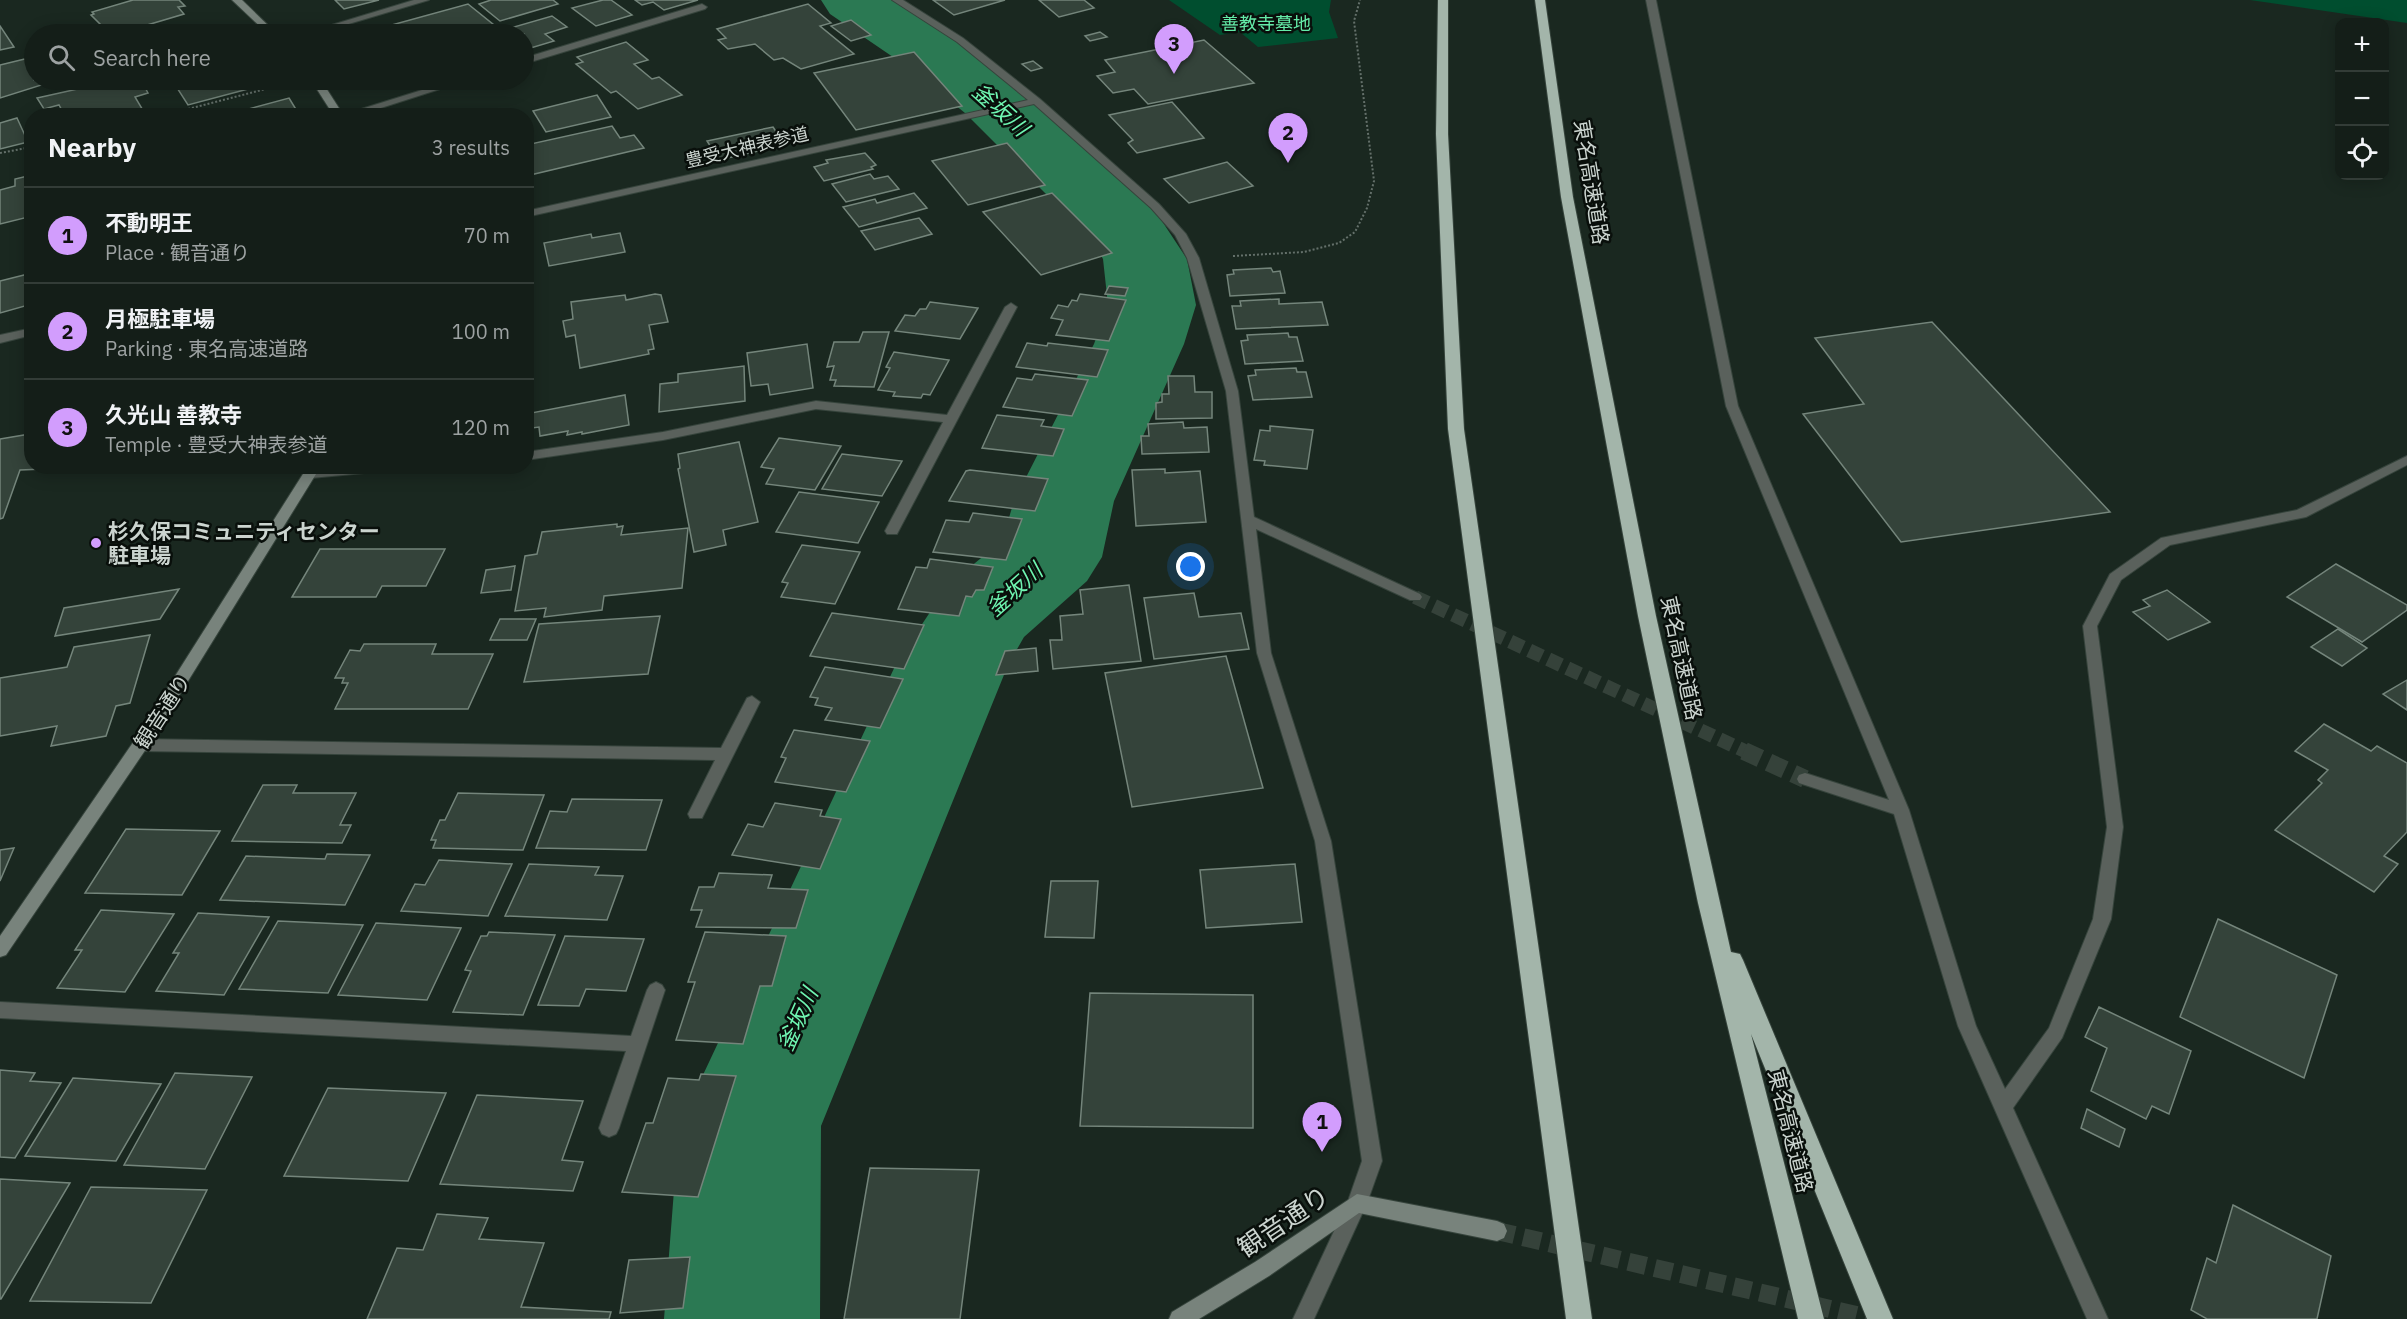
<!DOCTYPE html>
<html lang="en">
<head>
<meta charset="utf-8">
<style>
	body { margin:0; font-family:"IBM Plex Sans","Noto Sans JP",sans-serif; background:#212b25; color:#f1f3f6 }
	.controls { position:absolute; right:18px; top:18px; display:grid; overflow:hidden; border-radius:12px; box-shadow:0 3px 15px #0003 }
	.controls button { width:54px; height:54px; display:grid; place-items:center; padding:0; border:0; border-bottom:2px solid #333c37; background:#141e18; color:#f1f3f6; font:30px sans-serif }
	.you { position:absolute; left:1191px; top:567px; width:21px; height:21px; margin:-15px; border:4px solid #fff; border-radius:50%; background:#1a73e8; box-shadow:0 0 0 9px #1a73e833 }
	.badge { display:grid; place-items:center; width:39px; height:39px; border-radius:50%; background:#d29dfd; color:#111; font-size:20px; font-weight:700 }
	.pin { position:absolute; translate:-50% -50px; filter:drop-shadow(0 2px 3px #0008) }
	.pin::after { content:''; position:absolute; top:32px; width:21px; height:18px; background:inherit; clip-path:polygon(0 0,100% 0,50% 100%) }
	.list { margin:0; padding:0; list-style:none }
	h2 { display:flex; justify-content:space-between; align-items:center; height:78px; margin:0; padding:0 24px; font-size:26px }
	h2 small { font-size:20px; font-weight:400; color:#9da2a2 }
	.list li { display:grid; grid-template-columns:39px 1fr auto; gap:18px; align-items:center; box-sizing:border-box; height:96px; padding:0 24px; border-top:2px solid #333c37 }
	.list b { display:block; font-size:22px; white-space:nowrap }
	.list p { margin:0; font-size:20px; white-space:nowrap; color:#9da2a2 }
	.list em { font-size:20px; font-style:normal; color:#9da2a2 }
	.icon { flex:none; width:33px; height:33px; fill:none; stroke:currentColor; stroke-width:2; stroke-linecap:round; stroke-linejoin:round }
	.map { position:relative; flex:none; width:2407px; height:1319px; overflow:hidden }
	.search { position:absolute; background:#141e18; box-shadow:0 3px 15px #0003; left:24px; top:24px; width:510px; height:66px; display:flex; align-items:center; gap:15px; box-sizing:border-box; padding:0 21px; border-radius:33px; color:#9da2a2; font-size:22px }
	.panel { position:absolute; background:#141e18; box-shadow:0 3px 15px #0003; left:24px; top:108px; width:510px; height:366px; border-radius:24px }
	.map>svg:first-child { display:block }
	.green { fill:#004e2f }
	.lines { fill:none; stroke-linecap:round; stroke-linejoin:round }
	.river { fill:#2b7953; fill-rule:evenodd }
	.building { fill:#34433a; stroke:#74857b; stroke-width:1.5 }
	.minor-tunnel-far1 { stroke:#35423a; stroke-width:14; stroke-dasharray:14 7; stroke-linecap:butt }
	.minor-tunnel { stroke:#35423a; stroke-width:18; stroke-dasharray:18 9; stroke-linecap:butt }
	.secondary-tunnel { stroke:#35423a; stroke-width:18; stroke-dasharray:18 9; stroke-linecap:butt }
	.service-casing { stroke:#36443c; stroke-width:2 }
	.minor-casing { stroke:#36443c; stroke-width:2 }
	.tertiary-casing { stroke:#36443c; stroke-width:2 }
	.secondary-casing { stroke:#36443c; stroke-width:2 }
	.motorway-casing { stroke:#36443c; stroke-width:2 }
	.path { stroke:#64706a; stroke-width:2; stroke-dasharray:2 2; stroke-linecap:butt }
	.service { fill:#5a615c; fill-rule:evenodd }
	.minor { fill:#5a615c; fill-rule:evenodd }
	.tertiary { fill:#5a615c; fill-rule:evenodd }
	.secondary { fill:#78837c; fill-rule:evenodd }
	.motorway { fill:#a3b5aa; fill-rule:evenodd }
	.poi-dot { fill:#d29dfd; stroke:#090f0b; stroke-width:2 }
	.labels { text-anchor:middle; dominant-baseline:central; stroke-width:5; stroke-linejoin:round; paint-order:stroke }
	.far-park-label { font-size:18px; fill:#64eba8; stroke:#090f0b }
	.far-street-label { font-size:18px; fill:#cbd4cf; stroke:#090f0b }
	.street-label { font-size:21px; fill:#cbd4cf; stroke:#090f0b }
	.poi-label { font-size:21px; font-weight:bold; fill:#cbd4cf; stroke:#090f0b; text-anchor:start }
	.water-label { font-size:22px; font-style:italic; fill:#6ff5b1; stroke:#090f0b }
	.near-street-label { font-size:26px; fill:#cbd4cf; stroke:#090f0b }
</style>
</head>
<body>
<div class="map">
<svg width="2407" height="1319" viewBox="0 0 2407 1319">
	<rect width="100%" height="100%" fill="#1a2820"/>
	<!-- green -->
	<g class="green">
		<path d="M1169 0H1331L1329 12 1338 38 1258 47 1240 32 1220 35Z"/>
		<path d="M2250 0H2407V23Z"/>
	</g>
	<g class="lines">
		<!-- river -->
		<path class="river" d="M821 0H900L962 40 1017 81 1156 212 1187 259 1196 305 1184 344 1114 501 1102 557 1087 581 1024 637 1008 665 821 1126 820 1319H664L679 1126 897 662 948 585 1002 541 1014 501 1094 344 1108 305 1103 259 1093 241 965 113 912 70 830 14Z"/>
	</g>
	<!-- building -->
	<g class="building">
		<path d="M133 0H179L185 6 178 7 184 14 117 34H102L101 33 107 31 91 15 94 14 92 12Z"/>
		<path d="M335 0H379L344 9Z"/>
		<path d="M491 0H553L558 4 500 21 479 4Z"/>
		<path d="M603 0H611L632 15 596 26 572 8Z"/>
		<path d="M635 0H698L664 10 653 2 642 5Z"/>
		<path d="M933 0H1005L954 15Z"/>
		<path d="M1039 0H1084L1094 8 1059 17Z"/>
		<path d="M468 4 494 25 461 34H359Z"/>
		<path d="M808 4 831 23 820 26 854 54 801 69 783 58 774 60 755 44 728 49 718 40 726 38 717 29Z"/>
		<path d="M552 16 567 27 545 34 554 41 524 50V34L493 33Z"/>
		<path d="M851 20 871 35 851 41 831 26Z"/>
		<path d="M0 26 14 47 0 50Z"/>
		<path d="M1100 32 1107 37 1090 41 1085 36Z"/>
		<path d="M1204 40 1254 83 1148 104 1134 89 1113 93 1097 76 1115 72 1105 60Z"/>
		<path d="M626 42 648 60 634 64 652 79 659 77 682 95 638 109 616 91 611 93 576 64 583 62 577 57Z"/>
		<path d="M914 52 962 106 856 130 814 73Z"/>
		<path d="M33 57 34 80H49L51 82 0 98V65Z"/>
		<path d="M1033 61 1042 68 1031 71 1022 64Z"/>
		<path d="M118 80H130L134 86 143 84 148 93 135 97 144 112 130 116H65L59 105 44 109 37 98Z"/>
		<path d="M172 80H242L248 89 188 105Z"/>
		<path d="M597 95 611 117 546 132 533 111Z"/>
		<path d="M289 98 300 116 226 115Z"/>
		<path d="M1172 102 1204 138 1137 153 1128 143 1133 140 1109 115Z"/>
		<path d="M17 118 28 142 0 149V123Z"/>
		<path d="M612 126 620 138 634 135 644 148 526 176V145Z"/>
		<path d="M773 127 783 142 769 146 772 148 719 160 707 141Z"/>
		<path d="M1007 143 1045 185 968 205 932 161Z"/>
		<path d="M865 153 876 165 871 167 873 169 824 181 814 167 828 163 826 160Z"/>
		<path d="M1227 162 1253 186 1189 203 1164 179Z"/>
		<path d="M870 174 874 179 888 176 899 189 846 202 832 184Z"/>
		<path d="M32 175V223L28 217 0 224V190L15 186V179Z"/>
		<path d="M914 193 927 208 859 227 843 207 875 199 877 203Z"/>
		<path d="M1052 193 1112 253 1041 275 983 212Z"/>
		<path d="M919 218 932 234 875 250 861 231Z"/>
		<path d="M620 233 625 252 549 266 544 243 591 234 592 238Z"/>
		<path d="M1271 268 1273 272 1280 271 1285 293 1230 296 1227 275 1234 274 1233 270Z"/>
		<path d="M32 273V304L0 313V281Z"/>
		<path d="M1109 286 1128 288 1125 296 1105 294Z"/>
		<path d="M655 294 661 295 668 322 649 325 654 349 648 350 649 354 580 368 575 335 566 337 563 321 573 319 571 302 625 295 626 300Z"/>
		<path d="M1080 294 1126 300 1109 341 1056 335 1063 320 1051 318 1058 305 1068 307 1072 300 1077 301Z"/>
		<path d="M1279 299V304L1322 302 1328 325 1236 329 1232 306H1241L1240 301Z"/>
		<path d="M930 302 978 308 960 339 895 331 905 315 915 316 920 309H926Z"/>
		<path d="M1932 322 2110 512 1901 542 1803 414 1864 404 1815 338Z"/>
		<path d="M863 332H889L874 387 834 386 836 380H830L834 366 827 367 834 342H859Z"/>
		<path d="M1288 333 1289 337H1297L1303 361 1245 364 1241 341 1248 340 1247 335Z"/>
		<path d="M1027 343 1047 346 1048 343 1108 350 1097 377 1016 367Z"/>
		<path d="M807 344 813 388 770 395 768 384 751 386 747 353Z"/>
		<path d="M894 352 949 360 930 395 923 394 921 398 893 396 895 392 878 390 890 368 886 367Z"/>
		<path d="M744 366 745 401 659 412 660 384 678 382V374Z"/>
		<path d="M1296 368 1297 372H1306L1312 397 1253 400 1248 376 1256 375 1255 370Z"/>
		<path d="M1035 374 1088 380 1072 416 1003 407 1017 378 1032 380Z"/>
		<path d="M1168 376H1194L1195 392H1212V418L1156 419V403L1162 402V394H1169Z"/>
		<path d="M625 395 629 425 582 434V432L567 435 568 431 540 436 539 427 532 428 531 413Z"/>
		<path d="M997 415 1044 420 1041 426 1064 429 1053 456 982 448Z"/>
		<path d="M1183 422 1184 428 1207 427 1209 452 1142 454 1141 436H1149L1148 424Z"/>
		<path d="M1270 426 1313 430 1307 469 1264 465 1265 461 1254 460 1260 430 1270 431Z"/>
		<path d="M30 434 27 443H32V466H45L44 469 20 470 3 518 0 519V439Z"/>
		<path d="M779 438 841 446 815 490 766 484 774 469 761 467Z"/>
		<path d="M739 442 758 522 723 530 726 545 694 552 678 469 680 468 678 454Z"/>
		<path d="M842 454 902 461 882 496 822 489Z"/>
		<path d="M1165 469V473L1200 471 1206 522 1136 526 1132 470Z"/>
		<path d="M970 470 1048 479 1035 511 949 501 966 471Z"/>
		<path d="M799 492 879 502 858 543 776 532Z"/>
		<path d="M973 513 1022 519 1006 560 933 552 946 520 969 522Z"/>
		<path d="M617 524V527L623 526 621 535 688 528 682 588 604 596 602 610 544 617 546 608 515 611 525 556 537 554 542 532Z"/>
		<path d="M802 545 860 552 835 604 781 597 788 583 782 582Z"/>
		<path d="M320 549H445L426 586H382L376 597H292Z"/>
		<path d="M930 559 993 567 984 590H976L972 597 966 596 959 616 898 609 916 567 927 568Z"/>
		<path d="M2336 564 2407 605V610L2362 642 2287 597Z"/>
		<path d="M515 566 511 590 481 593 486 570Z"/>
		<path d="M1129 585 1141 661 1053 669 1050 640H1062L1060 616 1083 614 1080 590Z"/>
		<path d="M179 589 160 619 55 636 64 608Z"/>
		<path d="M2167 590 2210 622 2168 640 2133 612 2150 606 2143 600Z"/>
		<path d="M1194 593 1199 617 1241 613 1249 649 1154 659 1144 598Z"/>
		<path d="M832 613 924 625 904 669 810 656Z"/>
		<path d="M660 616 648 674 524 682 539 624Z"/>
		<path d="M500 619H536L527 640H490Z"/>
		<path d="M2338 629 2367 648 2342 666 2311 647Z"/>
		<path d="M150 635 130 703 116 706 106 736 51 746 57 726 0 736V678L67 667 74 647Z"/>
		<path d="M364 644H436L432 654H493L468 709H335L348 683H342L344 678H335L350 650 360 651Z"/>
		<path d="M1036 648 1038 671 996 675 1005 651Z"/>
		<path d="M1226 656 1263 788 1132 807 1105 673Z"/>
		<path d="M825 667 903 679 880 728 825 720 832 708 815 705 818 698 810 697Z"/>
		<path d="M2407 680V710L2383 694Z"/>
		<path d="M2324 724 2371 751 2377 746 2407 763V832L2384 856 2398 864 2374 892 2275 830 2322 783 2318 780 2328 770 2295 751Z"/>
		<path d="M794 730 870 741 846 792 775 782 786 758 781 757Z"/>
		<path d="M263 785H297L293 793H356L340 825H351L342 843 232 841Z"/>
		<path d="M458 793 544 795 523 850 433 848 436 840H431L440 820H445Z"/>
		<path d="M572 799 662 800 646 850 536 848 550 811 567 812Z"/>
		<path d="M775 803 822 810 820 816 841 819 820 869 732 855 748 824 763 827Z"/>
		<path d="M126 829 220 831 182 895 85 893Z"/>
		<path d="M14 848 0 881V850Z"/>
		<path d="M327 854 370 855 345 905 220 900 246 856 325 859Z"/>
		<path d="M439 860 512 864 488 916 401 911 415 884 425 885Z"/>
		<path d="M529 864 599 867 595 875 623 876 607 920 505 916Z"/>
		<path d="M1295 864 1302 922 1206 928 1200 870Z"/>
		<path d="M719 873 772 875 768 888 808 890 796 928 696 927 702 910H691L699 887H714Z"/>
		<path d="M1051 881H1098L1094 938 1045 937Z"/>
		<path d="M101 910 174 914 125 992 57 988 82 950H75Z"/>
		<path d="M198 913 269 917 224 995 156 991 179 953H173Z"/>
		<path d="M2218 919 2337 975 2304 1078 2180 1017Z"/>
		<path d="M278 921 363 925 328 993 239 989Z"/>
		<path d="M376 923 461 928 427 1000 338 995Z"/>
		<path d="M489 932 555 935 523 1015 453 1012 471 971 465 970 481 936H487Z"/>
		<path d="M705 932 786 936 772 986H760L743 1044 676 1040 695 982H688Z"/>
		<path d="M565 936 644 939 626 991 586 989 579 1006 538 1005Z"/>
		<path d="M1090 993 1253 995V1128L1080 1126Z"/>
		<path d="M2099 1007 2191 1051 2169 1114 2152 1106 2146 1119 2091 1091 2107 1048 2085 1037Z"/>
		<path d="M0 1070 35 1073 30 1081 61 1083 15 1158 0 1157Z"/>
		<path d="M175 1073 252 1077 205 1169 124 1165Z"/>
		<path d="M701 1074 736 1076 698 1197 622 1192 646 1123H653L668 1078 699 1080Z"/>
		<path d="M73 1078 161 1084 116 1161 25 1156Z"/>
		<path d="M328 1088 446 1093 408 1181 284 1176Z"/>
		<path d="M477 1095 583 1101 562 1160 583 1162 573 1191 440 1184Z"/>
		<path d="M2087 1109 2125 1129 2119 1147 2081 1128Z"/>
		<path d="M870 1168 979 1170 960 1319H844Z"/>
		<path d="M0 1179 70 1183 1 1299H0Z"/>
		<path d="M91 1187 207 1190 151 1303 30 1301Z"/>
		<path d="M2233 1205 2331 1256 2317 1319H2207L2191 1310 2207 1258 2216 1263Z"/>
		<path d="M437 1214 488 1218 479 1239 544 1243 521 1307 611 1312 609 1319H367L397 1248 423 1250Z"/>
		<path d="M690 1257 683 1308 620 1313 629 1260Z"/>
	</g>
	<g class="lines">
		<!-- minor-tunnel-far1 -->
		<path class="minor-tunnel-far1" d="M1415 597 1747 752"/>
		<!-- minor-tunnel -->
		<path class="minor-tunnel" d="M1744 751 1805 779"/>
		<!-- secondary-tunnel -->
		<path class="secondary-tunnel" d="M1497 1231 1873 1319"/>
		<defs>
			<g id="service">
				<path d="M752 696 760 702 702 818H690L688 814 715 760 140 751 134 749 132 745 134 741 140 739 721 748 747 698Z"/>
				<path d="M656 982 662 985 665 990 619 1128 616 1134 609 1137 602 1134 599 1128 626 1051 0 1018V1002L631 1036 647 990 650 985Z"/>
			</g>
			<g id="minor">
				<path d="M892 0H903L963 38 1040 99 1159 204 1186 234 1199 258 1238 391 1254 517 1420 594 1422 597 1420 600H1410L1256 529 1271 653 1331 841 1382 1161 1367 1203 1314 1319H1293L1348 1201 1362 1161 1315 841 1257 653 1226 391 1187 258 1175 235 1151 208 1034 104 526 217V211L1028 100 957 42Z"/>
				<path d="M1646 0H1656L1738 406 1909 810 1976 1026 2005 1089 2049 1028 2093 919 2107 827 2083 626 2110 574 2161 538 2297 510 2407 456V465L2306 517 2170 545 2121 580 2097 626 2123 827 2111 919 2062 1038 2013 1108 2108 1319H2087L1958 1026 1894 814 1799 783 1797 779 1799 775 1805 773 1889 800 1726 406Z"/>
				<path d="M702 4 707 7 705 9 524 64V58Z"/>
				<path d="M454 80H468L356 116H339Z"/>
				<path d="M1011 303 1017 307 897 534H887L885 531 943 422 816 409 663 440 526 460V452L663 432 816 401 947 415 1005 307Z"/>
				<path d="M32 328V335L0 343V335Z"/>
				<path d="M346 466H402L396 470 311 478 304 474 311 470Z"/>
			</g>
			<path id="tertiary" d="M414 0H429L315 34H302Z"/>
			<g id="secondary">
				<path d="M232 0H242L277 34H268Z"/>
				<path d="M311 80H321L344 116H334Z"/>
				<path d="M308 466H321L146 749 6 955 0 957V936L134 741Z"/>
				<path d="M1357 1194 1497 1221 1504 1224 1507 1231 1504 1238 1497 1241 1359 1213 1269 1276 1199 1319H1169L1172 1312 1255 1262Z"/>
			</g>
			<g id="motorway">
				<path d="M1438 0H1448V134L1464 429 1592 1319H1566L1448 429 1436 134Z"/>
				<path d="M1535 0H1545L1573 197 1656 616 1731 952 1740 954 1743 960 1893 1319H1867L1751 1034 1824 1319H1798L1698 903 1638 616 1561 197Z"/>
			</g>
		</defs>
		<!-- service casing -->
		<use href="#service" class="service-casing"/>
		<!-- minor casing -->
		<use href="#minor" class="minor-casing"/>
		<!-- tertiary casing -->
		<use href="#tertiary" class="tertiary-casing"/>
		<!-- secondary casing -->
		<use href="#secondary" class="secondary-casing"/>
		<!-- motorway casing -->
		<use href="#motorway" class="motorway-casing"/>
		<!-- path -->
		<g class="path">
			<path d="M161 116 281 85"/>
			<path d="M0 153 32 147"/>
			<path d="M1233 256 1304 252 1339 243 1355 232 1367 208 1374 181 1354 21 1360 0"/>
		</g>
		<!-- service -->
		<use href="#service" class="service"/>
		<!-- minor -->
		<use href="#minor" class="minor"/>
		<!-- tertiary -->
		<use href="#tertiary" class="tertiary"/>
		<!-- secondary -->
		<use href="#secondary" class="secondary"/>
		<!-- motorway -->
		<use href="#motorway" class="motorway"/>
	</g>
	<!-- markers -->
	<circle class="poi-dot" cx="96" cy="543" r="6"/>
	<g class="labels">
		<!-- far-park labels -->
		<g class="far-park-label">
			<text x="1266" y="23">善教寺墓地</text>
		</g>
		<!-- far-street labels -->
		<g class="far-street-label">
			<text transform="translate(747 147) rotate(-13)">豊受大神表参道</text>
		</g>
		<!-- street labels -->
		<g class="street-label">
			<text transform="translate(1592 182) rotate(81)">東名高速道路</text>
			<text transform="translate(1682 658) rotate(78)">東名高速道路</text>
			<text transform="translate(162 711) rotate(-57)">観音通り</text>
			<text transform="translate(1791 1131) rotate(76)">東名高速道路</text>
		</g>
		<!-- poi labels -->
		<g class="poi-label">
			<text x="108" y="531">杉久保コミュニティセンター<tspan x="108" dy="24">駐車場</tspan></text>
		</g>
		<!-- water labels -->
		<g class="water-label">
			<text transform="translate(1001 109) rotate(42)">釜坂川</text>
			<text transform="translate(1014 589) rotate(-42)">釜坂川</text>
			<text transform="translate(797 1019) rotate(-66)">釜坂川</text>
		</g>
		<!-- near-street labels -->
		<g class="near-street-label">
			<text transform="translate(1283 1221) rotate(-34)">観音通り</text>
		</g>
	</g>
</svg>
<div class="controls">
<button>+</button>
<button>−</button>
<button><svg class="icon" aria-label="locate" viewBox="0 0 24 24"><circle cx="12" cy="12" r="6"/><path d="M12 2v4M12 18v4M2 12h4M18 12h4"/></svg></button>
</div>
<div class="you"></div>
<div class="pin badge" style="left:1322px;top:1152px">1</div>
<div class="pin badge" style="left:1288px;top:163px">2</div>
<div class="pin badge" style="left:1174px;top:74px">3</div>
<div class="search"><svg class="icon" aria-label="search" viewBox="0 0 24 24"><circle cx="10" cy="10" r="6"/><path d="M15 15l6 6"/></svg>Search here</div>
<section class="panel">
<h2>Nearby<small>3 results</small></h2>
<ul class="list">
<li><span class="badge">1</span><div><b>不動明王</b><p>Place · 観音通り</p></div><em>70 m</em></li>
<li><span class="badge">2</span><div><b>月極駐車場</b><p>Parking · 東名高速道路</p></div><em>100 m</em></li>
<li><span class="badge">3</span><div><b>久光山 善教寺</b><p>Temple · 豊受大神表参道</p></div><em>120 m</em></li>
</ul>
</section>
</div>
</body>
</html>
